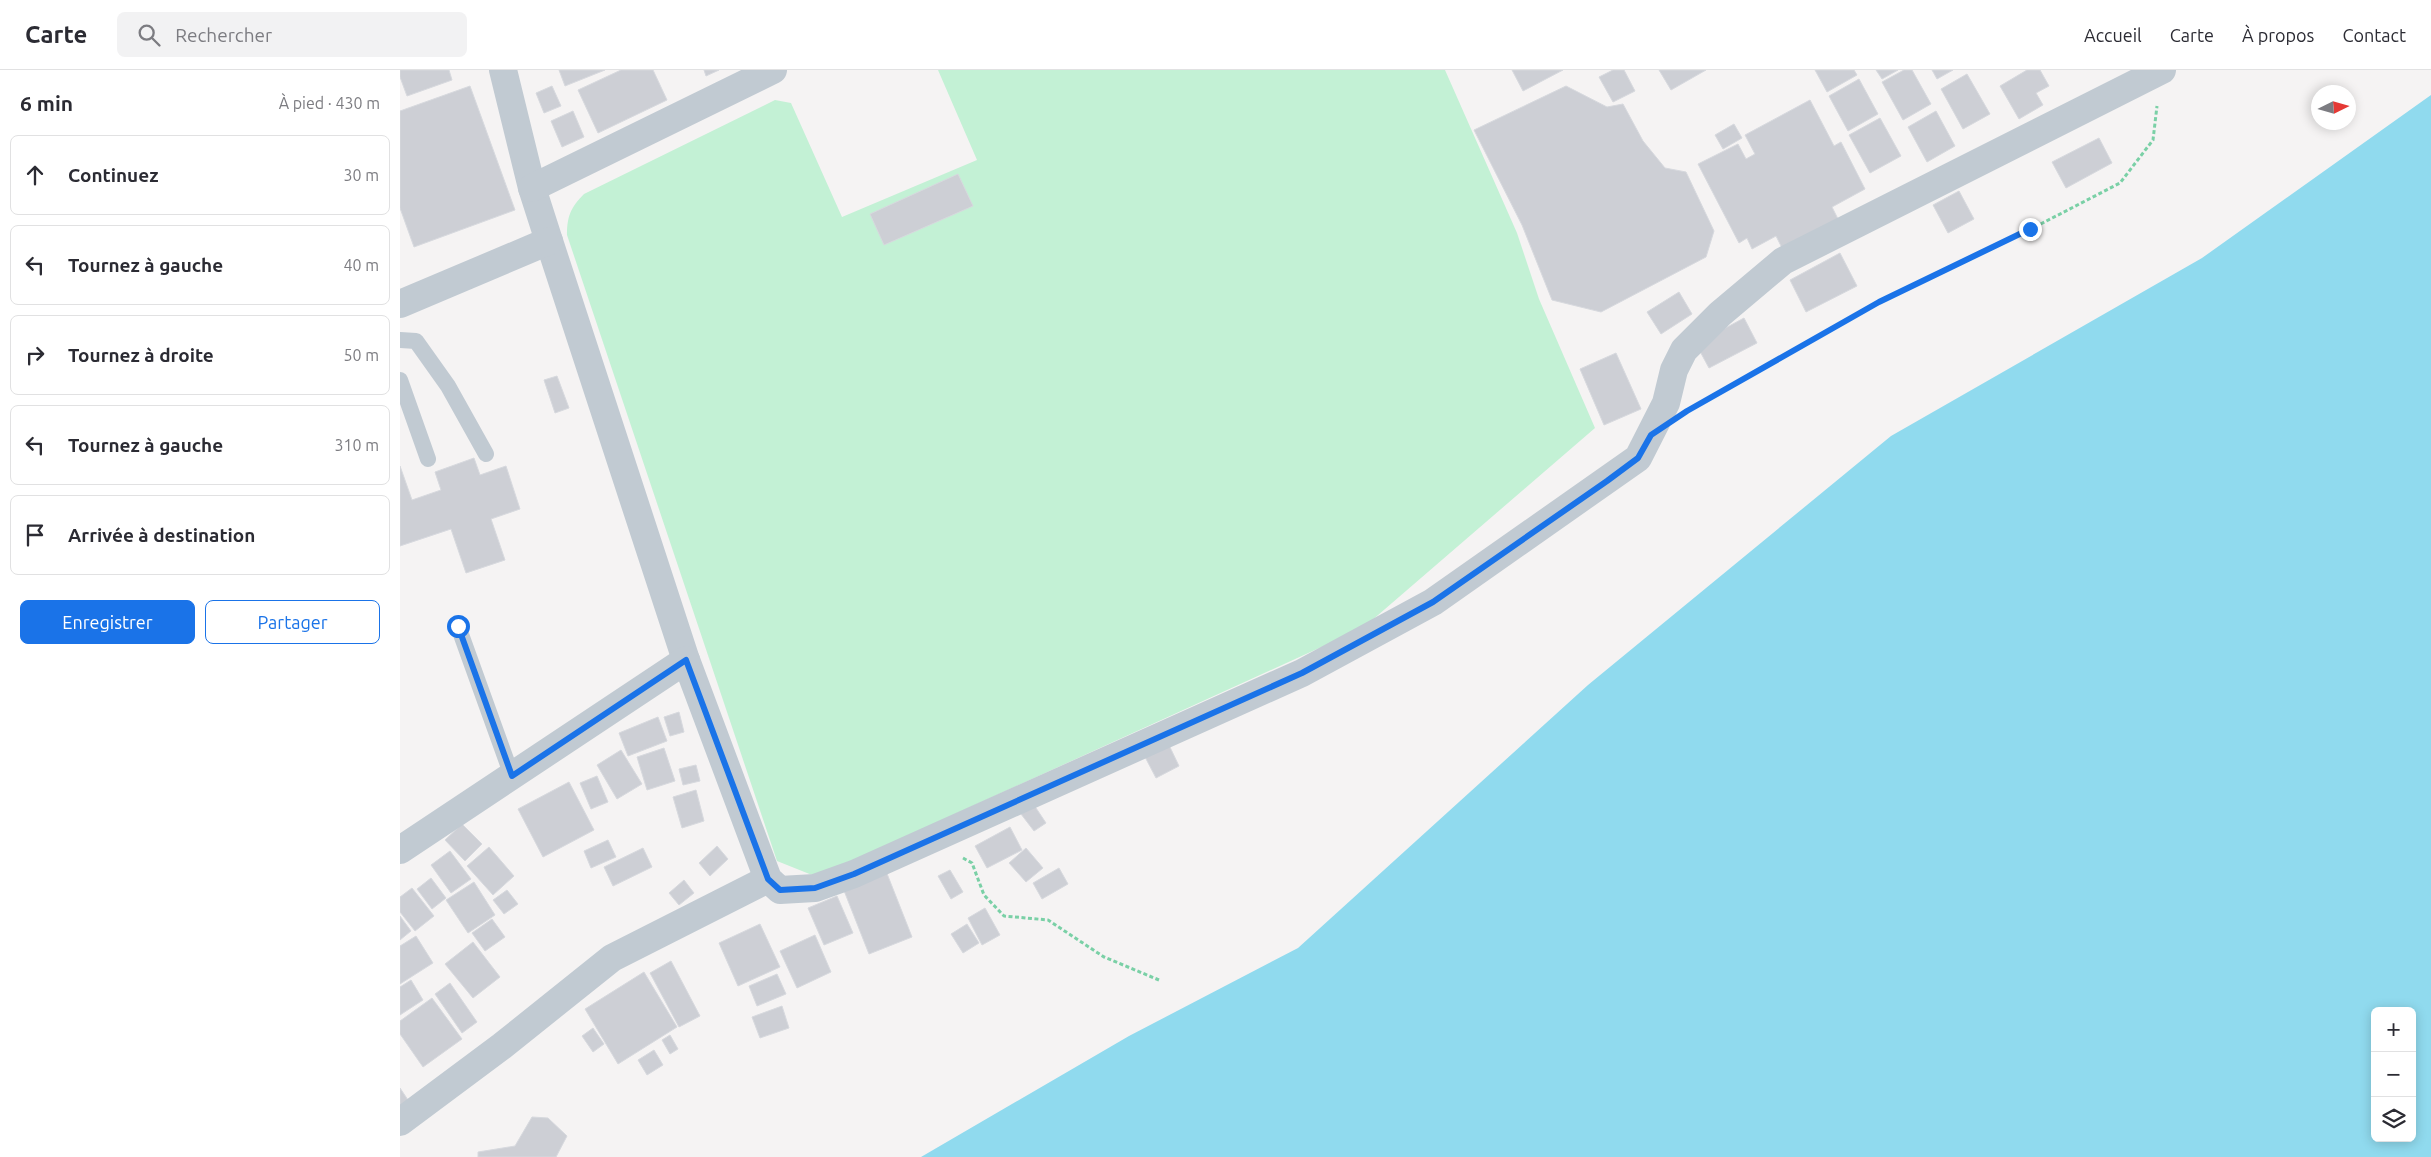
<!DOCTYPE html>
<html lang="fr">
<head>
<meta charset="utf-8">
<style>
	body { margin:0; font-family:Ubuntu,sans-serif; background:#f2f2f3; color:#2b2b33 }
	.controls { position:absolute; right:15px; bottom:15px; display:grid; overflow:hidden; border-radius:8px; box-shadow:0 2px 12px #0003 }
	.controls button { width:45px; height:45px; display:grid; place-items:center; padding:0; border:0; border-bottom:1px solid #e1e1e2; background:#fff; color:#2b2b33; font:25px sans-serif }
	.compass { position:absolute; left:1911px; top:15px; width:45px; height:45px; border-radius:50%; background:#fff; box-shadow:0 2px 12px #0003; rotate:85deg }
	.stop { position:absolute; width:15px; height:15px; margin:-11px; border:4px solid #1a73e8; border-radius:50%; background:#fff }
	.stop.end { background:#1a73e8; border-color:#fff; box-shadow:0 1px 5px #0008 }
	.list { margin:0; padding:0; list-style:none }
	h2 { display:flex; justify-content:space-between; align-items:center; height:65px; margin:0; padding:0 20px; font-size:21px }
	h2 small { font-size:16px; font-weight:400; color:#7c7c81 }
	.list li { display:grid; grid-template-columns:32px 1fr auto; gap:15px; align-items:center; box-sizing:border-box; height:80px; margin:0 10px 10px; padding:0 10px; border:1px solid #e1e1e2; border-radius:8px }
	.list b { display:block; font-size:19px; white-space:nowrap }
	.list em { font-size:16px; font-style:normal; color:#7c7c81 }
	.actions { display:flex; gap:10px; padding:15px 20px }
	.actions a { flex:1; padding:11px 0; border:1px solid #1a73e8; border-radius:8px; text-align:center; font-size:18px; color:#1a73e8 }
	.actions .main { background:#1a73e8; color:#fff }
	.icon { flex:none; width:28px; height:28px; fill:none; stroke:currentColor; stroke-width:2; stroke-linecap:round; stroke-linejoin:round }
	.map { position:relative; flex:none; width:2031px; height:1087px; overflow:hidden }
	header { display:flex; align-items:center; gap:30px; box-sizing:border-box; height:70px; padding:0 25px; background:#fff; border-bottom:1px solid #e1e1e2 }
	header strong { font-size:24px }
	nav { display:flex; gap:28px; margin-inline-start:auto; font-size:18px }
	.search { width:350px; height:45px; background:#f2f2f3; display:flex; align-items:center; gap:12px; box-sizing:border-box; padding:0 18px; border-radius:8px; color:#7c7c81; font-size:19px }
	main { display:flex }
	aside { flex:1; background:#fff }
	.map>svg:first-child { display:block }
	.green { fill:#c3f1d5 }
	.water { fill:#90daee; fill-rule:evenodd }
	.building { fill:#cdcfd5; stroke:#d7d9de }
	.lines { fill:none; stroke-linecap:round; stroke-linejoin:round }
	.path { stroke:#7ad0a6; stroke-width:3; stroke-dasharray:4 2.5; stroke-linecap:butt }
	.service { stroke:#c1cad2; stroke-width:16 }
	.minor { stroke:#c1cad2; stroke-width:28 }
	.route { stroke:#1a73e8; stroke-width:6 }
</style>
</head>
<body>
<header>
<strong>Carte</strong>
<div class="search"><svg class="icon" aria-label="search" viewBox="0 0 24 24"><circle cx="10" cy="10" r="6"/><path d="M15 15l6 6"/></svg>Rechercher</div>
<nav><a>Accueil</a><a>Carte</a><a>À propos</a><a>Contact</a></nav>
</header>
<main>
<aside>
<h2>6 min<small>À pied · 430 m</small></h2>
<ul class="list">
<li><svg class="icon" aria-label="ahead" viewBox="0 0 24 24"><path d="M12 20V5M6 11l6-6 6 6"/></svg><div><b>Continuez</b></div><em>30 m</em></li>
<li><svg class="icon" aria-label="left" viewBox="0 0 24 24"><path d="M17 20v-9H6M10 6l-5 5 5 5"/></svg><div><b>Tournez à gauche</b></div><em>40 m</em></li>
<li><svg class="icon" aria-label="right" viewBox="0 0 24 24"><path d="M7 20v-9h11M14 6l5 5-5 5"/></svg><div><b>Tournez à droite</b></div><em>50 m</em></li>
<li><svg class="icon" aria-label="left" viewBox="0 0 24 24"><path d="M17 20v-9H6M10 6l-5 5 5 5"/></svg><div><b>Tournez à gauche</b></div><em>310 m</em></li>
<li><svg class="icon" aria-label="arrive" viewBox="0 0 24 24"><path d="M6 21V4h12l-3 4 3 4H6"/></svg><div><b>Arrivée à destination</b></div></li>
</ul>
<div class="actions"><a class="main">Enregistrer</a><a>Partager</a></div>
</aside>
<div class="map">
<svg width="2031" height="1087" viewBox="0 0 2031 1087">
	<rect width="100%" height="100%" fill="#f5f3f3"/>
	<!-- green -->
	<path class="green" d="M538 0H1045L1117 163 1139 229 1195 358 963 558 417 807 377 791 167 165C167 146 171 137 184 124L375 30 391 33 442 147 577 90Z"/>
	<!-- water -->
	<path class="water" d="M2031 25V1087H521L729 966 898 878 1188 615 1491 366 1802 188ZM1975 941H2012V1068H1975Z"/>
	<!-- building -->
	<g class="building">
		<path d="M0 0H49L52 10 7 26 0 7Z"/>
		<path d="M159 0H205L165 16Z"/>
		<path d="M221 0H253L267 30 198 63 178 20Z"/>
		<path d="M304 0H319L306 6Z"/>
		<path d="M1112 0H1163L1123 21Z"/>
		<path d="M1213 0H1224L1235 21 1213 32 1199 7Z"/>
		<path d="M1259 0H1306L1271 20Z"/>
		<path d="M1415 0H1454L1457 5 1427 22Z"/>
		<path d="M1476 0H1498L1482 9Z"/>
		<path d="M1504 0H1512L1531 34 1503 50 1482 12Z"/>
		<path d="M1532 0H1553L1537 9Z"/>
		<path d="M1627 0H1640L1649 16 1636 23 1643 35 1619 49 1600 16Z"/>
		<path d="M1567 4 1590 44 1563 59 1541 19Z"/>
		<path d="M1459 9 1478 44 1448 61 1429 26Z"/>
		<path d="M70 16 115 140 14 177 0 138V41Z"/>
		<path d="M152 16 161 36 144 43 136 23Z"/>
		<path d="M1166 16 1207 37 1223 34 1243 71 1265 98 1286 102 1314 161 1306 187 1201 242 1152 230 1122 155 1074 60Z"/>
		<path d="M1410 30 1434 76 1441 72 1465 119 1432 137 1439 151 1383 180 1376 166 1352 179 1347 168 1339 173 1298 94 1338 74 1346 89 1355 84 1345 65Z"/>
		<path d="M173 41 184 67 162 77 151 51Z"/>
		<path d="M1536 41 1555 76 1527 92 1508 57Z"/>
		<path d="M1480 48 1501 86 1470 103 1449 65Z"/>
		<path d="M1334 54 1342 68 1323 79 1315 65Z"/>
		<path d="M1699 68 1712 93 1666 118 1652 92Z"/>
		<path d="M558 104 573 136 484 175 470 144Z"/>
		<path d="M1559 121 1574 149 1548 163 1533 135Z"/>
		<path d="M1440 183 1457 216 1406 242 1390 210Z"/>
		<path d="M1279 222 1292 244 1261 264 1247 242Z"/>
		<path d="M1344 248 1357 273 1309 298 1296 274Z"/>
		<path d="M1216 283 1241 339 1204 355 1180 299Z"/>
		<path d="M157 306 169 338 155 343 144 310Z"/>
		<path d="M74 388 80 405 106 396 120 439 91 449 105 490 66 503 51 459 0 476V396L12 430 41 420 35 402Z"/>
		<path d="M279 642 284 662 270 666 264 647Z"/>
		<path d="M258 647 267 671 228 686 219 663Z"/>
		<path d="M768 673 779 696 756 708 744 685Z"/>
		<path d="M264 678 275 711 247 720 237 687Z"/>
		<path d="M221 680 242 714 217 729 197 695Z"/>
		<path d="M296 695 300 711 283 715 279 699Z"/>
		<path d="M197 706 208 732 191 739 180 713Z"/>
		<path d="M169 712 194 760 143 787 118 739Z"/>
		<path d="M296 720 304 751 282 758 273 727Z"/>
		<path d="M634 735 646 753 634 761 621 744Z"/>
		<path d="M62 754 82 774 65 791 45 770Z"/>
		<path d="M610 757 622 780 587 798 575 776Z"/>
		<path d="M208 770 216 787 191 798 184 781Z"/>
		<path d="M317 776 328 789 310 806 299 793Z"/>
		<path d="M89 777 114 806 93 825 67 796Z"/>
		<path d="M243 778 252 797 213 816 204 797Z"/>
		<path d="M626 778 643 798 626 812 609 793Z"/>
		<path d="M50 781 71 809 51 823 31 795Z"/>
		<path d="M484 796 512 867 469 884 441 813Z"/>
		<path d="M659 798 668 814 642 829 633 813Z"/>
		<path d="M550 800 563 822 551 829 538 806Z"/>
		<path d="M31 808 46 828 32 839 17 819Z"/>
		<path d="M284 810 294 823 279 835 269 823Z"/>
		<path d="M74 812 95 845 68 863 46 830Z"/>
		<path d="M12 818 34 846 15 861 0 842V827Z"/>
		<path d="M107 820 118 834 104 844 93 830Z"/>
		<path d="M437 826 453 863 424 875 408 838Z"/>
		<path d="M585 838 600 865 582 875 568 848Z"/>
		<path d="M0 846 11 861 0 870Z"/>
		<path d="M92 849 105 867 85 881 72 863Z"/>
		<path d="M360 854 380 897 338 916 319 873Z"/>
		<path d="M567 854 579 873 563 883 551 864Z"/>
		<path d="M415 865 431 902 397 918 380 881Z"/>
		<path d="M16 866 33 893 0 914V876Z"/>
		<path d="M73 872 100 907 73 928 45 894Z"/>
		<path d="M271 891 300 946 279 957 250 903Z"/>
		<path d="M244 902 277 957 218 994 185 939Z"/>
		<path d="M377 904 386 924 357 936 349 916Z"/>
		<path d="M11 910 23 930 0 945V917Z"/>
		<path d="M50 913 77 952 62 963 35 924Z"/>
		<path d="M32 928 62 969 23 997 0 964V951Z"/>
		<path d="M382 936 389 958 360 968 352 947Z"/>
		<path d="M193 958 204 974 193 982 182 966Z"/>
		<path d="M270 965 278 979 270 984 262 970Z"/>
		<path d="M254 980 263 995 247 1005 238 990Z"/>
		<path d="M0 1018 10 1033 0 1040Z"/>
		<path d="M132 1047 148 1048 167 1066 156 1087H78V1082L115 1076Z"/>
	</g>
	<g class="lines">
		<!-- path -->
		<g class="path">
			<path d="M1296 336 1479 232 1631 159 1720 113 1753 70 1757 36"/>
			<path d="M563 788 572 793 584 825 604 846 648 850 704 887 759 910"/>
		</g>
		<!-- service -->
		<g class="service">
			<path d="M0 270 16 271 48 316 86 384"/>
			<path d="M0 310 28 389"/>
			<path d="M58 556 112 706"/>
		</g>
		<!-- minor -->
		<g class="minor">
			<path d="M103 0 132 118 149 171 286 590 368 809 380 820 415 818 454 804 902 603 1033 532 1238 388 1266 333 1274 300 1284 280 1320 244 1383 191 1762 0"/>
			<path d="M132 118 373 0"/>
			<path d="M0 234 149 171"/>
			<path d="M0 780 286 590"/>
			<path d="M0 1052 102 976 212 888 368 809"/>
		</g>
	</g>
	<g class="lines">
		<!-- route -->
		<path class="route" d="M58 556 112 706 286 590 368 809 380 820 415 818 454 804 902 603 1033 532 1207 411 1238 388 1251 365 1287 341 1479 232 1630 159"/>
	</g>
</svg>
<div class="controls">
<button>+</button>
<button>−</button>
<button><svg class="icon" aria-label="layers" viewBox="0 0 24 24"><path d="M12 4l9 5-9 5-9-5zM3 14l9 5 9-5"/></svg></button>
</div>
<svg class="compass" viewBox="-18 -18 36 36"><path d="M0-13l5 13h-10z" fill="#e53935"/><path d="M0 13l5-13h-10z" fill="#7c7c81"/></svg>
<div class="stop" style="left:58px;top:556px"></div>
<div class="stop end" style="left:1630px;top:159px"></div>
</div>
</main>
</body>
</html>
